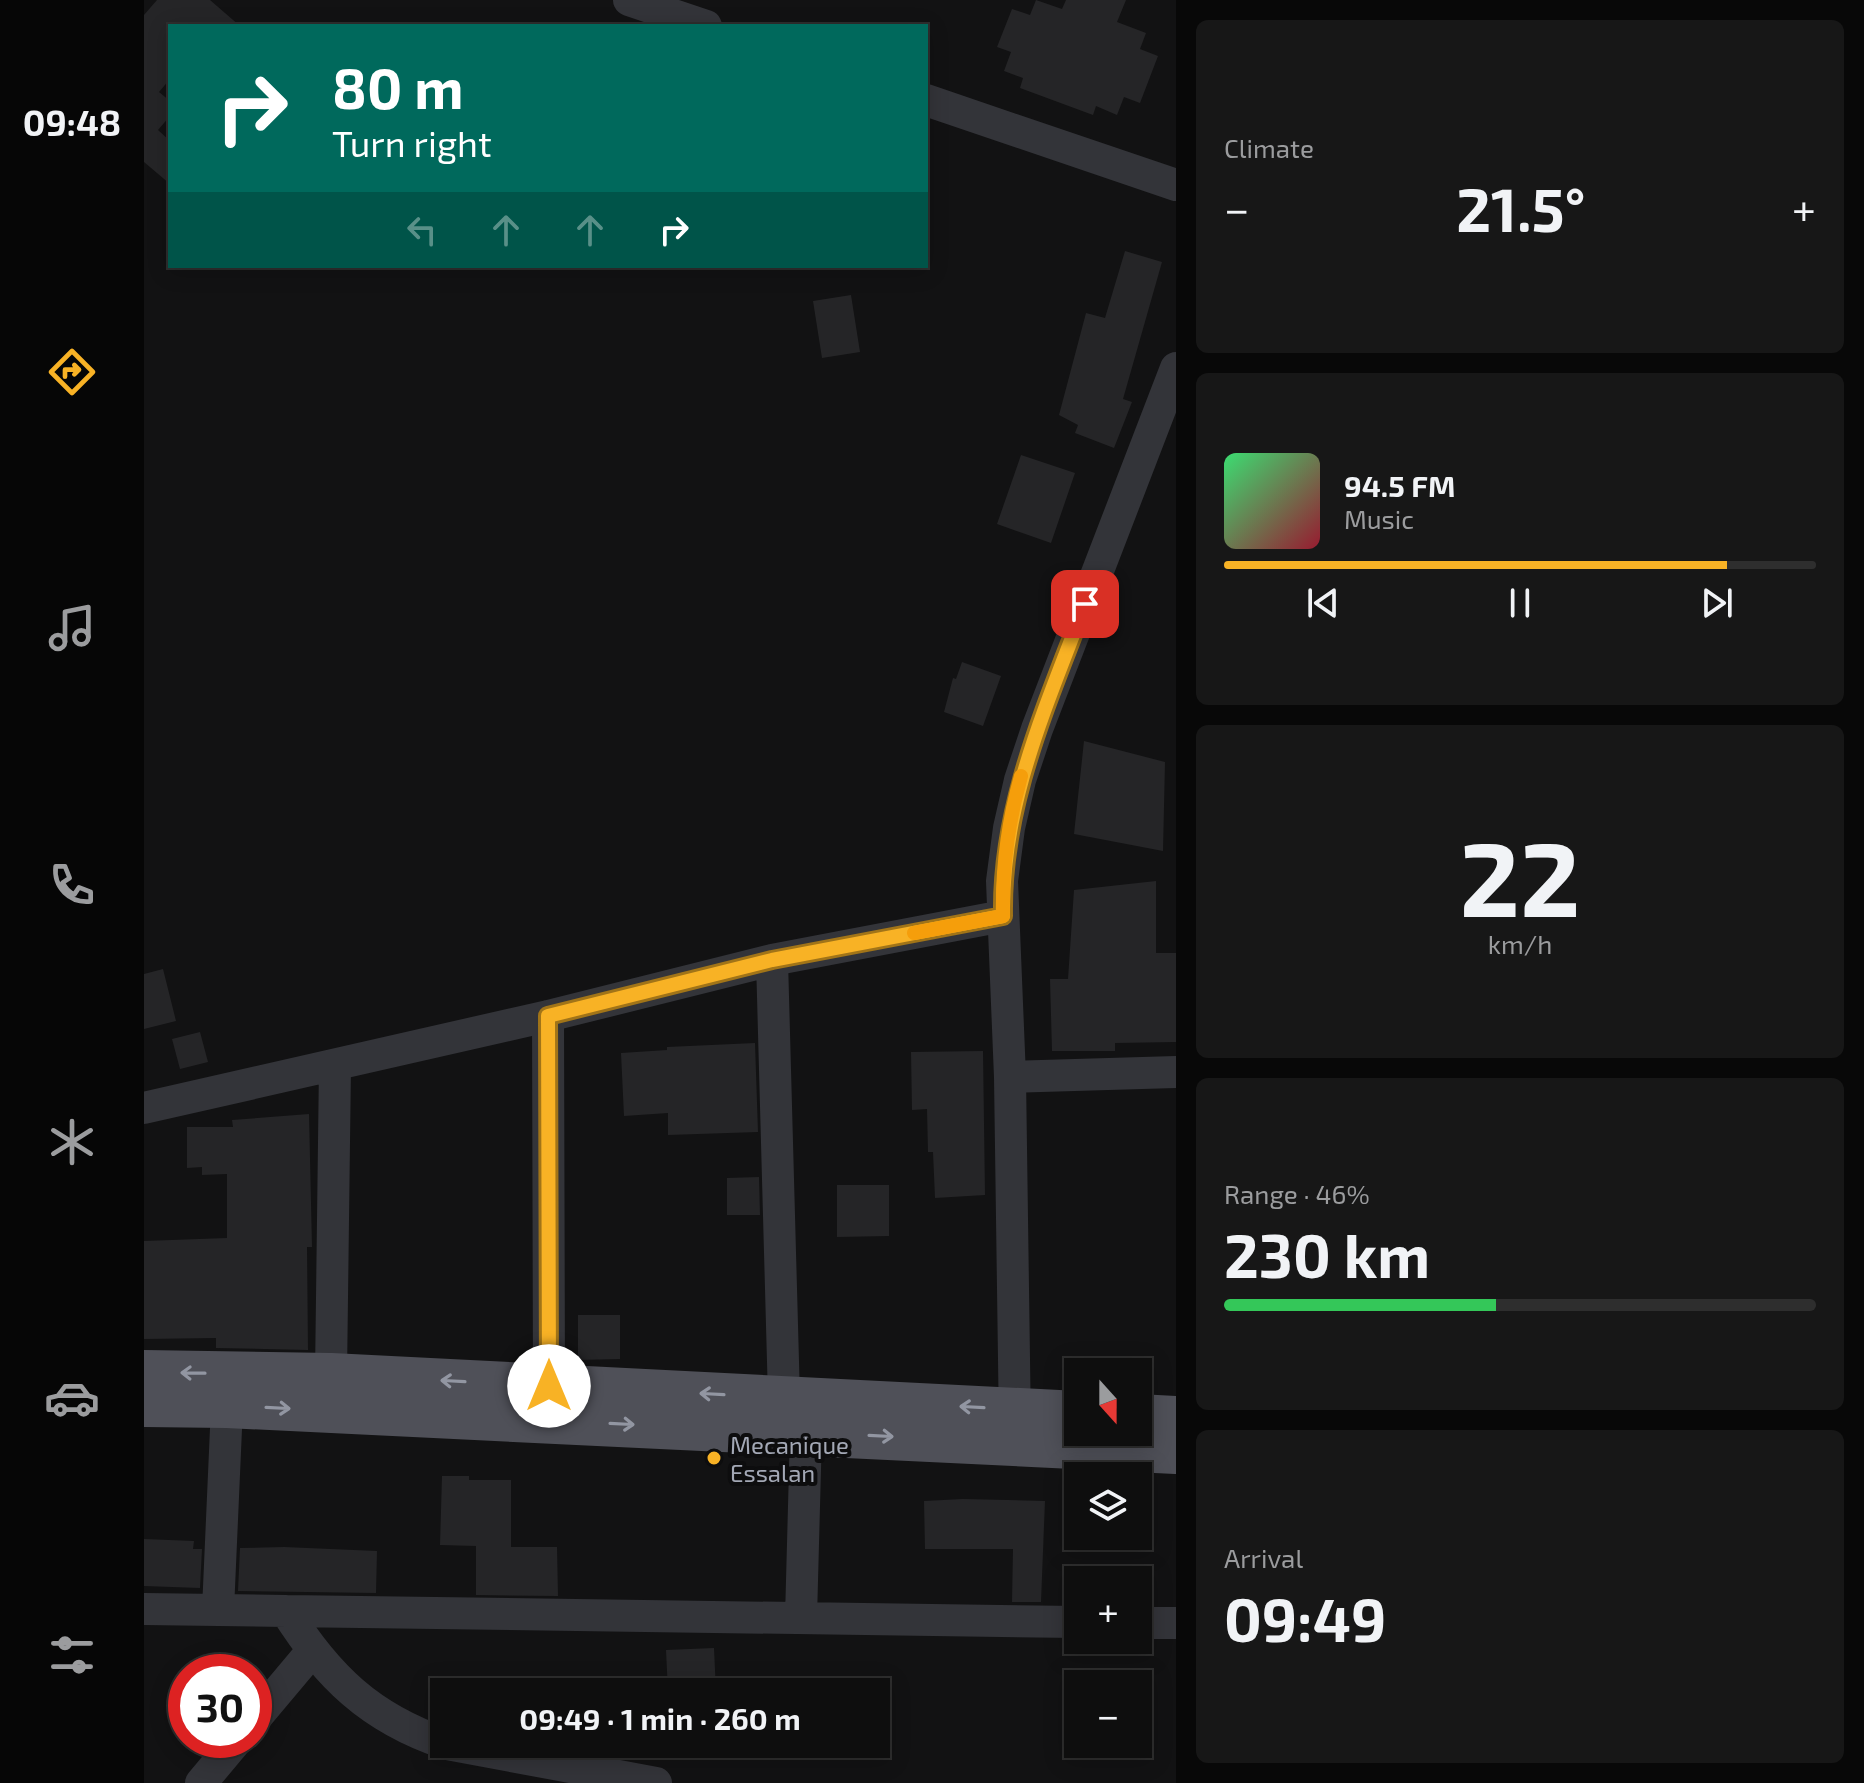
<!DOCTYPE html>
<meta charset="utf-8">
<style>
body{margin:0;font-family:"Exo 2",sans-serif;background:#171717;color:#f1f3f6;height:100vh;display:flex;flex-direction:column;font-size:30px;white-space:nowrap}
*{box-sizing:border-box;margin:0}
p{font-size:26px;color:#9b9c9e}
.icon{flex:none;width:44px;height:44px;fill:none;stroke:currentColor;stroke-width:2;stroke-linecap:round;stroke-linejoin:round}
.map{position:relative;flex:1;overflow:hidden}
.drawer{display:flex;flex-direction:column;gap:20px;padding:20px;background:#080808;width:688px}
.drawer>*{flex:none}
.banner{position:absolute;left:24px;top:24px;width:760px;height:244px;border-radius:0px;box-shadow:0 4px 20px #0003,0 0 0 2px #2e2e2e;background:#00695c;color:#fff;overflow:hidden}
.needle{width:52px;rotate:159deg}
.fabs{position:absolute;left:920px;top:1358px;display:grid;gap:16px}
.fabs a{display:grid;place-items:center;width:88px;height:88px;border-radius:0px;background:#0e0e0e;box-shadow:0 4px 20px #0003,0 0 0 2px #2e2e2e;font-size:40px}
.speed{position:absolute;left:24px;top:1654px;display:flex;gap:16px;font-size:40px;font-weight:700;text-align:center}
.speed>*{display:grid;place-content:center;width:104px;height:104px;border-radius:50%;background:#0e0e0e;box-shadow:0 4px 20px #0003,0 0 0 2px #2e2e2e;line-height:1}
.speed .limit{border:12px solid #d22;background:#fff;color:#111}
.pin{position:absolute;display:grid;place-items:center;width:68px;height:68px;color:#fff;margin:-34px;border-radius:16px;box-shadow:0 4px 12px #0006}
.me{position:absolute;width:88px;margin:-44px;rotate:0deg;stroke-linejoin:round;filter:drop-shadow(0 0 6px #0008)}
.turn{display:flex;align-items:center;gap:28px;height:168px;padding:0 32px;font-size:36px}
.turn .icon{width:104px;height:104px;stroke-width:2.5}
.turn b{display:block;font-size:56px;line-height:68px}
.lanes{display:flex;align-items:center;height:76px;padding:0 32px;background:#0003;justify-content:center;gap:40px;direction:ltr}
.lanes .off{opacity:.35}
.big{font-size:60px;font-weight:700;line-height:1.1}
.drawer .card{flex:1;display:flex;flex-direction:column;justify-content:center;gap:12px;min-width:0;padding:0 28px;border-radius:12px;background:#171717}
.drawer .dial{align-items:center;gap:0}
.dial b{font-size:104px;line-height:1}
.song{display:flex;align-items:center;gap:24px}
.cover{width:96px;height:96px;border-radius:12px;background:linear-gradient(135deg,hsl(140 70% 55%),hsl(350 70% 35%))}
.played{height:8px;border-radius:4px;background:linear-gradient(90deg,#f8b225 85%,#2e2e2e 85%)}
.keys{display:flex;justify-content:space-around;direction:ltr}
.heat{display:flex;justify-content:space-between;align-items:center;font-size:44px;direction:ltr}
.charge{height:12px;border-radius:6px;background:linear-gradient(90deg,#34c759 46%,#2e2e2e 0)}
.trip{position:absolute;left:286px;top:1678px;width:460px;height:80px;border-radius:0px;background:#0e0e0e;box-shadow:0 4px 20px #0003,0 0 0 2px #2e2e2e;font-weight:700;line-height:80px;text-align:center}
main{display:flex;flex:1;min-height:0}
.tab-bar{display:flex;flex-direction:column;width:144px;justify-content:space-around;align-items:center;background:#060606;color:#9b9c9e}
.tab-bar .icon{width:56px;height:56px}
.tab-bar .active{color:#f8b225}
.tab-bar b{font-size:36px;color:#f1f3f6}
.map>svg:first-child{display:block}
.building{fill:#252527}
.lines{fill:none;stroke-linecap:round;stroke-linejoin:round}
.street{stroke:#333439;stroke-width:32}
.primary{stroke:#4f5058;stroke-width:44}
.oneway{stroke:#9296a2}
.route-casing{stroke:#a17418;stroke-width:20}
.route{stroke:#f8b225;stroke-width:14}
.slow{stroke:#f59e0b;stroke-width:14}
.poi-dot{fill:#f8b225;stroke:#0d0d0e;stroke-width:3}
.labels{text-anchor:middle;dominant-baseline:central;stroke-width:8;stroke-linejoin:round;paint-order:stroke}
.poi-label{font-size:24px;fill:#a3a8b5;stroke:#0d0d0e;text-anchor:start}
</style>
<main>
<nav class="tab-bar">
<b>09:48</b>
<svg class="icon active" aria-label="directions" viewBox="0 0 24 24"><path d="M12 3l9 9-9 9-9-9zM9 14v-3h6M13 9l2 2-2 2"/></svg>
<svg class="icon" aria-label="music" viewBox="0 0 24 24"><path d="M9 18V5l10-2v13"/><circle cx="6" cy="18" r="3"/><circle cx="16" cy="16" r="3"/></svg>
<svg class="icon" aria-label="phone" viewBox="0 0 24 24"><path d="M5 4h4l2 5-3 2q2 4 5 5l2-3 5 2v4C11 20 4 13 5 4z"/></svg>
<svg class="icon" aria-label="climate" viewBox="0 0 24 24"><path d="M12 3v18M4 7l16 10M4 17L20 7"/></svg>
<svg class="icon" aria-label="car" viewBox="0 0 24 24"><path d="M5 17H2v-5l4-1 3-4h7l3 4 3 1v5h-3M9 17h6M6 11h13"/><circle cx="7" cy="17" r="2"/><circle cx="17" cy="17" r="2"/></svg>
<svg class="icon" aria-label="filters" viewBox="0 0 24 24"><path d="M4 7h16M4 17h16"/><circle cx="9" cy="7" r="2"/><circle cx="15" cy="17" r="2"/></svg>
</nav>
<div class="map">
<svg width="1032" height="1783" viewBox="0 0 1032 1783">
<rect width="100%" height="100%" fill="#121213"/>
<!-- building -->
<path class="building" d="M13,0h53l30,26h-70v53l-11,13 11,9v15l-12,14 12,11v43l-26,-22v-147z
M892,0l26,9 4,-9h60l-9,22 29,11 -6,16 18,7 -18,47 -16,-6 -7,18 -21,-9 -3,9 -73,-27 3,-10 -19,-7 7,-19 -14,-5 15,-38 18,6z
M981,251l37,11 -39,137 9,3 -18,46 -39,-15 3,-8 -19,-10 27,-102 19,5z
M707,295l9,57 -38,6 -9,-57z
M877,455l54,18 -24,70 -54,-19z
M818,662l39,14 -18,50 -39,-14 9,-34 3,1z
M940,741l81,21 -2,89 -89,-17z
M1012,881v72h20v89l-61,1v8h-63l-2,-72h18l6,-89z
M19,969l13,52 -32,8v-55z
M56,1032l8,30 -28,7 -8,-30z
M611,1043l3,89 -90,3v-22l-44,3 -3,-63 46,-3v-3z
M839,1051l2,144 -50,3 -2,-46h-5l-1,-43 -15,1 -1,-58z
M165,1114l3,133h-5l1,103 -92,-2v-10l-72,1v-98l83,-3v-64l-25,1v-8l-15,1v-41h46l-1,-7z
M615,1177l1,38h-33v-37z
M693,1185h52v51l-52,1z
M434,1315h42v44l-42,1z
M298,1476h27v4h42v67h46l1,49 -82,-1v-49l-36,-1z
M819,1499l82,2 -4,101h-29l1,-53h-88l-1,-48z
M0,1539l50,2 -1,8h9l-2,39 -56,-2z
M140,1547l93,4 -1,42 -138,-2 2,-43z
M570,1648l2,44h-48l-2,-42z"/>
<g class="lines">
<!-- street -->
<path class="street" d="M485,0l77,26
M782,100l250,85
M628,960l12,438
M404,1016l1,370
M866,1077l166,-5
M0,1108l404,-92 224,-56 231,-44
M187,1375l4,-310
M871,1429l-5,-352 -8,-196 7,-53 11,-48 17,-51 139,-361
M0,1609l142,2c41,65 84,107 158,132
M74,1610l9,-204
M142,1611l792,11
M657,1618l5,-186
M994,1623h38
M110,1720l58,-69
M303,1744l209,39
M57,1783l36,-43"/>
<!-- primary -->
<path class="primary" d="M0,1372l187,3 747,38
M0,1405l83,1 949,46
M994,1416l38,2"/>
</g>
<!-- one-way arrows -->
<defs><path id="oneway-shaft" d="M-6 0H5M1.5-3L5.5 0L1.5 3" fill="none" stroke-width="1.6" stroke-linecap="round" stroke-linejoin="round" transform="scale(2)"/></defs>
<g class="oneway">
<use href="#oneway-shaft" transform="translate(49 1373) rotate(-179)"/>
<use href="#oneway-shaft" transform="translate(309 1381) rotate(-177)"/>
<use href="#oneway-shaft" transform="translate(568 1394) rotate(-177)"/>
<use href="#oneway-shaft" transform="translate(828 1407) rotate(-177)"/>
<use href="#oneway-shaft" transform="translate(134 1408) rotate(3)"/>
<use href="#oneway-shaft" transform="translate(478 1424) rotate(3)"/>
<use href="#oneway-shaft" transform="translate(737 1436) rotate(3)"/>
</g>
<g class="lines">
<defs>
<path id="route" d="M405,1386l-1,-370 224,-56 231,-44c-2,-111 43,-209 82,-312"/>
</defs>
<!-- route casing -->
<use href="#route" class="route-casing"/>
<!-- route -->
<use href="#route" class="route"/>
<!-- slow -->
<path class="slow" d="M770,933l89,-17c-1,-47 5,-94 18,-140"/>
</g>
<!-- markers -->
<circle class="poi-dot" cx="570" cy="1458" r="8"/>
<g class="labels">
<!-- poi labels -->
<g class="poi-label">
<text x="586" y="1444">Mecanique<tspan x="586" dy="28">Essalan</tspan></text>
</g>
</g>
</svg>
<div class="fabs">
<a><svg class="needle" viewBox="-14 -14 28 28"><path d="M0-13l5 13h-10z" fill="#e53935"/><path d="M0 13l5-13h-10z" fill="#9b9c9e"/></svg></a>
<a><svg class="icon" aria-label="layers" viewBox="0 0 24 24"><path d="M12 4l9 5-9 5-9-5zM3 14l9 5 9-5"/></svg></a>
<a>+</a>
<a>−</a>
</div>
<div class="speed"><div class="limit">30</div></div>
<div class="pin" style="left:941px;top:604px;background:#d93025"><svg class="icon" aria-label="arrive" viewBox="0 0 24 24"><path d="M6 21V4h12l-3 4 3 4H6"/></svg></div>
<svg class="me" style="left:405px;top:1386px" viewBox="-20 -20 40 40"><circle r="19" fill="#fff"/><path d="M0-13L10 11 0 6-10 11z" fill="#f8b225"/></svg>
<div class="trip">09:49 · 1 min · 260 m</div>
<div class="banner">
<div class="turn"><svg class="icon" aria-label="right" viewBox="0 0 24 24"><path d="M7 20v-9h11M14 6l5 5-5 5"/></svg><div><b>80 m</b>Turn right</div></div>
<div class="lanes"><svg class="icon off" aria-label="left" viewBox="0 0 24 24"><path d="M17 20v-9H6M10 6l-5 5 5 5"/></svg><svg class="icon off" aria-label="ahead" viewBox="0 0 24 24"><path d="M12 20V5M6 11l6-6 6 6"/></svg><svg class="icon off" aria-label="ahead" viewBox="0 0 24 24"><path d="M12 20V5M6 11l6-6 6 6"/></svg><svg class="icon" aria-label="right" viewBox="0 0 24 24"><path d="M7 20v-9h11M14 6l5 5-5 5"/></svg></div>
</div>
</div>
<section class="drawer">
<div class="card"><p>Climate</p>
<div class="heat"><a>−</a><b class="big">21.5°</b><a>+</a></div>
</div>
<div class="card">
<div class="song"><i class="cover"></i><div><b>94.5 FM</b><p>Music</p></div></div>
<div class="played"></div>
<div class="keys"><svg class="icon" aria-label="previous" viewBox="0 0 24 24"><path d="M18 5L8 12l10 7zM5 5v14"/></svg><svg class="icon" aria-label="pause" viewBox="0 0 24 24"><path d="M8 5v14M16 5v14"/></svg><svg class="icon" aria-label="next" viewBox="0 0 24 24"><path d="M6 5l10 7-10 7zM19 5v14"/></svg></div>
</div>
<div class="card dial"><b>22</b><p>km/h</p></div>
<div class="card"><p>Range · 46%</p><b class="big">230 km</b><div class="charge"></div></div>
<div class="card"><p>Arrival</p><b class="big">09:49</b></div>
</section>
</main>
